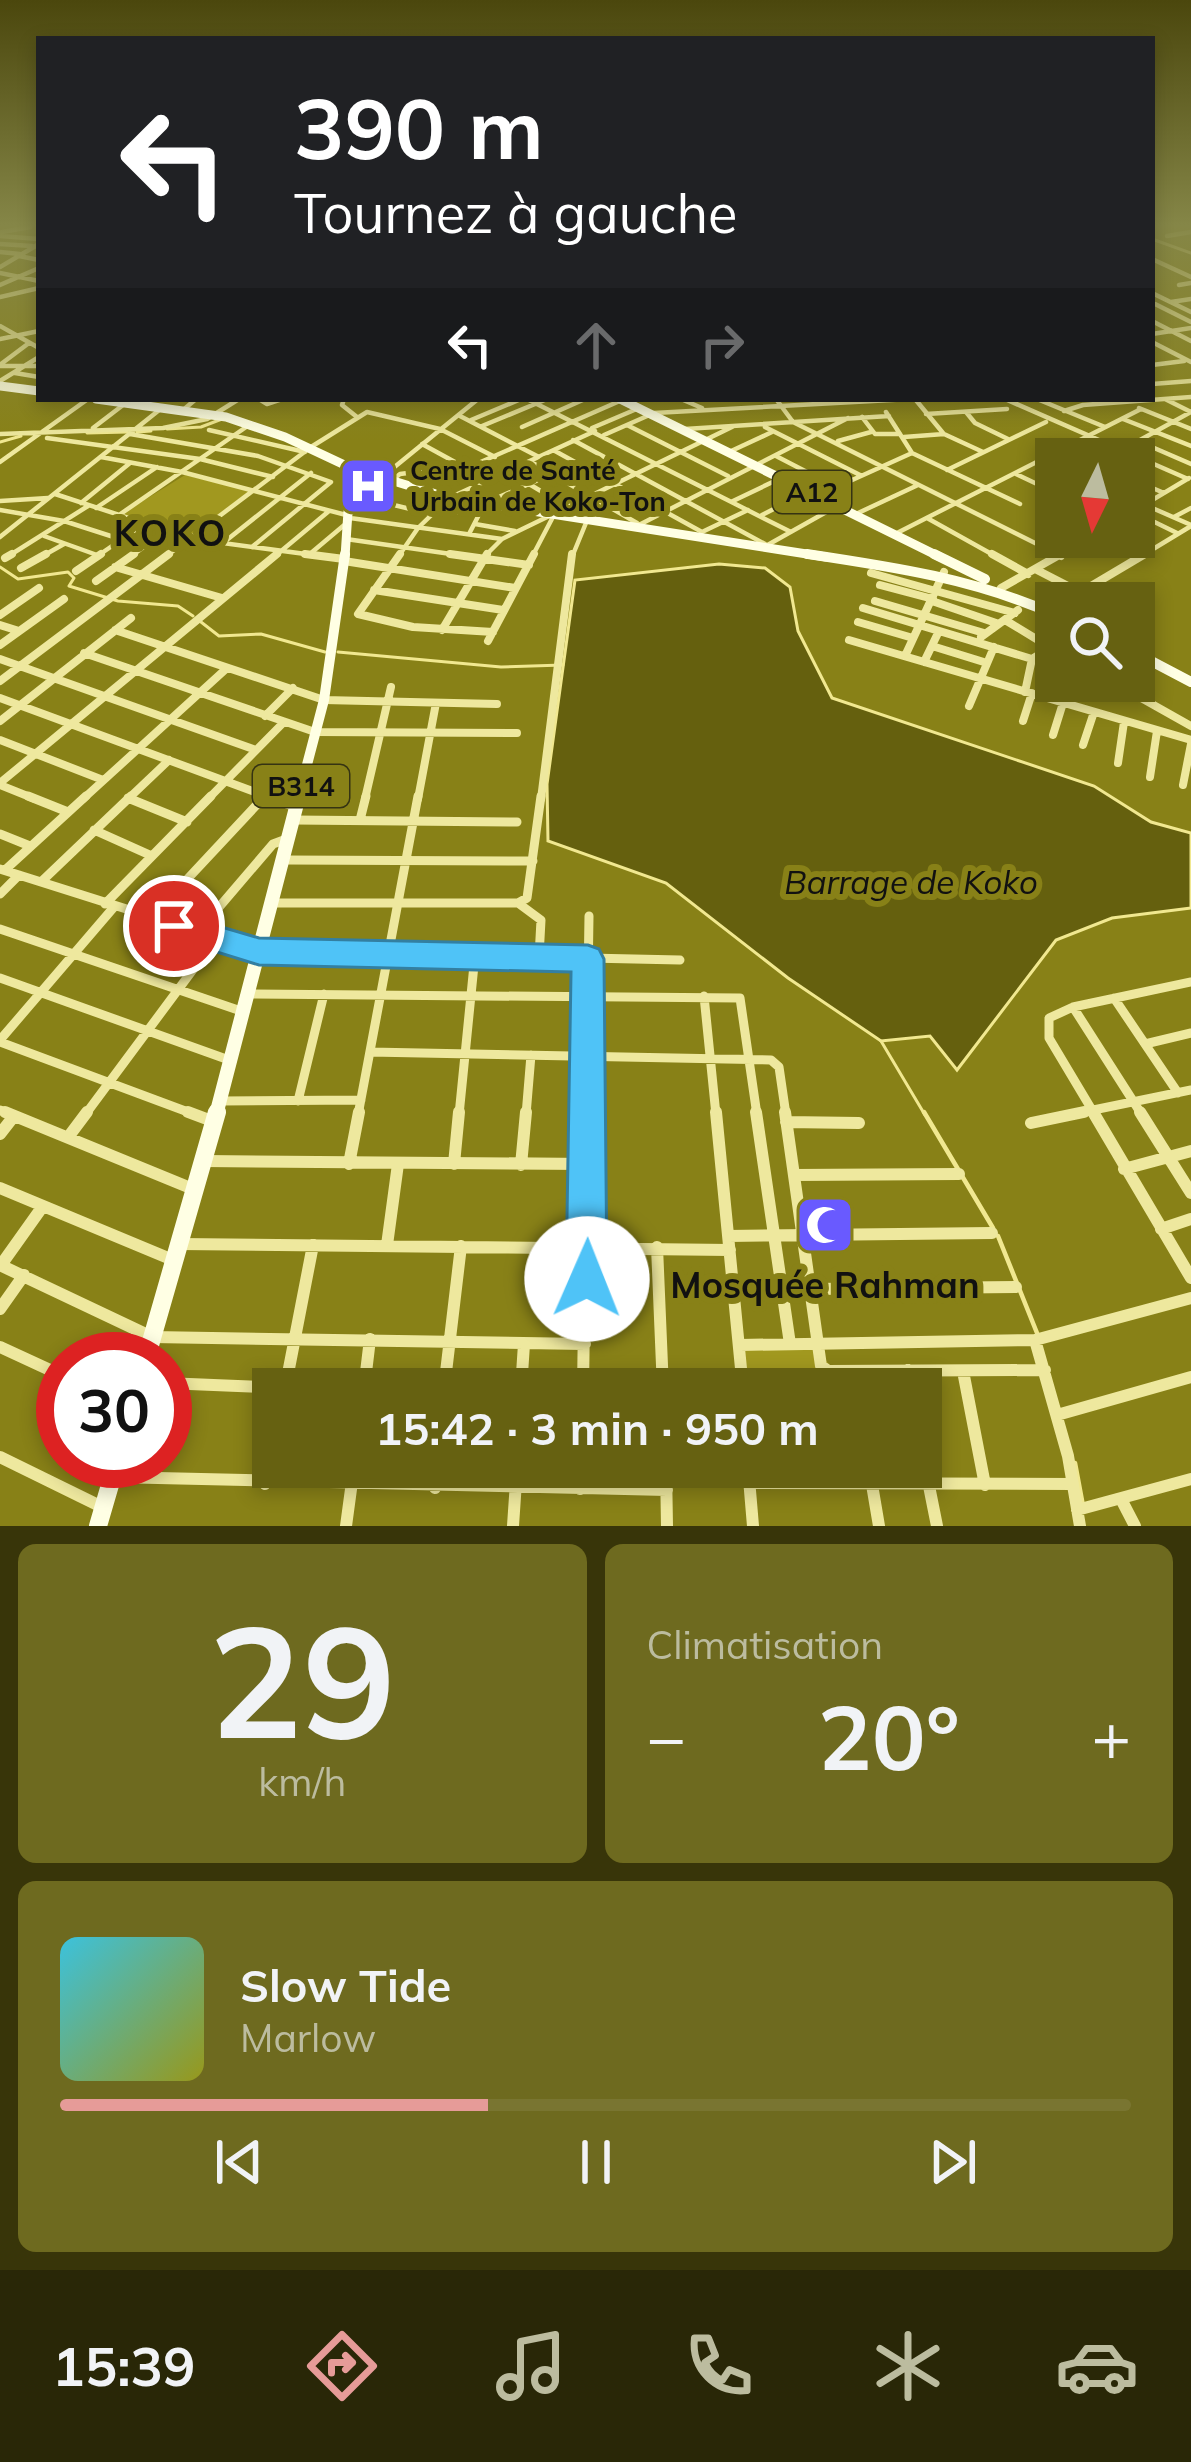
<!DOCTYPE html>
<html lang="fr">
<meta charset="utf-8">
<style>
body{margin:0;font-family:Mulish,sans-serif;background:#6e6a1f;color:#f1f3f6;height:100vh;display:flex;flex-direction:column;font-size:45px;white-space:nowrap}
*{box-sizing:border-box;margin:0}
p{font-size:39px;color:#bcbc9f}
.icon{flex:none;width:66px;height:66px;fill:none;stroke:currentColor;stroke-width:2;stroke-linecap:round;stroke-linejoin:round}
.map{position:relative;height:1526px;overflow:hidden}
.side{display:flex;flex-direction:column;gap:18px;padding:18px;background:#383509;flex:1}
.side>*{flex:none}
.top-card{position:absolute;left:36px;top:36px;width:1119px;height:366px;border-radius:0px;box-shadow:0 6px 18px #0003;background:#202124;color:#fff;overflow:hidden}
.needle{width:78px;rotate:185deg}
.buttons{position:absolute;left:1035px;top:438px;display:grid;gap:24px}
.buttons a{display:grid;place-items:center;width:120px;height:120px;border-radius:0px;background:#666111;box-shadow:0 6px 18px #0003;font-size:60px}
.speed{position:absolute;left:36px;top:1332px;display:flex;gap:24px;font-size:60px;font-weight:700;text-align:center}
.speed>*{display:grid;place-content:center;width:156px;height:156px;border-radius:50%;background:#666111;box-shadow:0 6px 18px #0003;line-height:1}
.speed .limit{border:18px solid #d22;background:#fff;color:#111}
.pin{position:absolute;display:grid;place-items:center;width:102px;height:102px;color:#fff;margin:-51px;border:6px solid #fff;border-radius:50%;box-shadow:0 3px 12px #0007}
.me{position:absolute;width:132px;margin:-66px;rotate:1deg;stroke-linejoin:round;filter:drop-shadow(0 0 9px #0008)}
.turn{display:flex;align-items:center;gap:42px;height:252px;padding:0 60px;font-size:54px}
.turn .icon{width:156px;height:156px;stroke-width:2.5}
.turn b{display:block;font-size:84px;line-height:102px}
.lanes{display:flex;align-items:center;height:114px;padding:0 60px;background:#0003;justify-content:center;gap:60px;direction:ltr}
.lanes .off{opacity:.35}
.big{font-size:90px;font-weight:700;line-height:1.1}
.side .card{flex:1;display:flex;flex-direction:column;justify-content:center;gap:18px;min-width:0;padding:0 42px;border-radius:18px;background:#6e6a1f}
.side .dial{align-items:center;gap:0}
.dial b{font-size:156px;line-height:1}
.song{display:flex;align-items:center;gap:36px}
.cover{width:144px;height:144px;border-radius:18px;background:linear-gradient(135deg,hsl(190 70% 55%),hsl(60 70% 35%))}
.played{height:12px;border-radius:6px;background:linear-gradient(90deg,#e69b98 40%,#797531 40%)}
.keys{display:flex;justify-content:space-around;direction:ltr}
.heat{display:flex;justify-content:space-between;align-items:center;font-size:66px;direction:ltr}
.side .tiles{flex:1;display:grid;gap:18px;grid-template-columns:1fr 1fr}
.card:last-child{grid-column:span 2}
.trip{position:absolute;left:252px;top:1368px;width:690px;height:120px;border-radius:0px;background:#666111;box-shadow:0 6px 18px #0003;font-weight:700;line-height:120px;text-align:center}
.tabs{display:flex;height:192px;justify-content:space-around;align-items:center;background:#292707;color:#bcbc9f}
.tabs .icon{width:84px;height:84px}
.tabs .active{color:#e69b98}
.tabs b{font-size:54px;color:#f1f3f6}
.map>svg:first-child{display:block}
.green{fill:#a1981f}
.water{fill:#65600e;stroke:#f1e890;stroke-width:3}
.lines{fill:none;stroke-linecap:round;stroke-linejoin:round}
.stream-far1{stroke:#f1e890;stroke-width:3}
.stream{stroke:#f1e890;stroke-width:4.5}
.minor-far3{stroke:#eee89e;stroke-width:4.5}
.minor-far2{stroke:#eee89e;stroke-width:8}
.minor-far1{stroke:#eee89e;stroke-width:9}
.minor{stroke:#eee89e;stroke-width:12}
.major-far3{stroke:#ffffe4;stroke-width:9}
.major-far2{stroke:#ffffe4;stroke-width:10}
.major-far1{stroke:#ffffe4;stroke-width:14}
.major{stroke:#ffffe4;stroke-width:18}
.route{fill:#4fc3f7;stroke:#337fa1;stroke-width:3}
.labels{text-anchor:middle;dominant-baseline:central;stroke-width:12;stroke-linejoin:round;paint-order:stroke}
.far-poi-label{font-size:27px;font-weight:bold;fill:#111;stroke:#888117;text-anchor:start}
.shield{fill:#888117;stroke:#353313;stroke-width:3}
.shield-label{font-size:27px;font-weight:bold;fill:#111}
.water-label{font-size:33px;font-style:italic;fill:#111;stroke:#888117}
.far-district-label{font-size:36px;font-weight:bold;letter-spacing:3px;fill:#111;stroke:#888117}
.near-poi-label{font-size:36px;font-weight:bold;fill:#111;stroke:#888117}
</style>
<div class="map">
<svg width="1191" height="1526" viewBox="0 0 1191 1526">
<rect width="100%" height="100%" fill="#888117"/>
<!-- green -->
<path class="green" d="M185,475l64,16 -56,43 -71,-20z
M813,1345l37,44h-104l-1,-42z"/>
<!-- water -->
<path class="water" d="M719,564l46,4 25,19 8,44 34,67 262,88 57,36 40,11v75l-79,10 -56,22 -99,130 -27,-34 -49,5 -93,-63 -122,-95 -118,-42 -1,-57 28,-204z"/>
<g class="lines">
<!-- stream-far1 -->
<path class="stream-far1" d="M1152,239l39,14
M167,429l34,-2 21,-8
M137,432l14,-1
M87,433l40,-1
M0,442l21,-6
M0,567l18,12 50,-7 6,6 -5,8 49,15 60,5 15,10
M201,622l18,14 42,-2 64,18
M338,652l163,15 62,-2
M881,1041l44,74"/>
<!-- stream -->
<path class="stream" d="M924,1112l69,116
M998,1236l39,97
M1075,1463l8,43"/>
<!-- minor-far3 -->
<path class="minor-far3" d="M2,232l28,-5
M0,236l39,3
M1167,236l24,-4
M0,244l32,2
M0,252l20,2
M19,256l20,4
M1152,259l39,18
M0,267l39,-23
M0,273l39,8
M0,285l39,-17
M1179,285l12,-2
M1152,293l39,19
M0,297l39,-9
M1171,302l20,-3
M1155,304l36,18
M1152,321l39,20
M0,326l39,22
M1152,334l39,-6
M0,339l39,-8
M1152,342l39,20
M1,364l28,-21
M1152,365l32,-4
M0,366h39
M15,373l24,4
M0,381l39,-24
M1152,384l39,-3
M259,399l8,5 15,-5
M344,399l-2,6 15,12
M527,399l262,132
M681,399l21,9
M776,399l17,23 268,134
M915,399l28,34
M1005,399l183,80
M1037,399l68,28
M1165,399l26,13
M1139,408l52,21
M182,411l14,-12
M1064,411l19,-6 108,-8
M886,412l26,41 108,51
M966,412l9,11 33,16
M926,414l81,-5
M460,416l77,40
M862,417l13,17h25
M1123,419l68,27
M471,420l50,-21
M482,426l65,-27
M629,426l99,50
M522,427l63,-28
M765,427l95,48
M93,428l34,-26
M592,428l47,-20
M685,429l204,-13
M209,430l96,22
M0,434l163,-6 44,-9 32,-20
M130,434l128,22 73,26 -79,65
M604,435l50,-22 256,-14
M904,437l40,-3 39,18
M47,438l153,21 73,18
M573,440l192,104
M838,441l33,-9
M1138,441l53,23
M422,444l64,35
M1065,450l20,9
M555,451l147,81
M1120,451l71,-39
M729,452l43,-20
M776,456l58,30
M101,457l81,15 168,44
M0,462l88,-63
M531,462l106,61
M467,468l155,-68
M947,470l99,-48
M1016,474l40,19
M381,478l97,-79
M1134,480l30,13
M529,484l37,22
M55,494l138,45 135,18
M819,495l93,-42
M369,499l62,15
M1134,500l57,25
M0,501l48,-3
M733,501l48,-23
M81,503l49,-40
M96,508l61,-41
M0,510l64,11 56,18
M436,510l26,3
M1134,511l55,-33
M1134,512l43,21
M351,513l49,-39 62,-8
M856,514l62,-29
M119,515l130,-90
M762,515l45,-23
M1174,517l17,-9
M350,518l152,21
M927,518l70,39
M475,524l40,7
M633,528l215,-110
M702,532l46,-22
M469,534l16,-31 65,-28
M895,534l246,-125
M44,536l53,19
M0,537l163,-130
M346,539l126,18
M223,543l88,-70
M764,547l73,-41
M311,553l38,-32
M7,557l81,-51
M41,557l23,-13
M96,557l48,-33
M130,557l36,-26
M165,557l146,-110 56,-35 73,17 55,28
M274,557l55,-46
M398,557l20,-29 31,-30 146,-67
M484,557l18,-18 232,-113
M532,557l23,-44
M572,557l16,-39
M1055,557l35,-20
M1140,557l51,-31"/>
<!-- minor-far2 -->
<path class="minor-far2" d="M305,554l39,5
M400,554l-42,60 55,13 80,5
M450,554l79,11
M992,554l36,20
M1057,554l4,2
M5,558l7,-4
M344,561l171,27
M115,567l107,31
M21,568l25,-14
M1037,570l64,33
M76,571l25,-17
M871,573l144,40
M96,581l38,-27
M880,585l53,14
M1001,588l60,-34
M374,590l129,20
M1081,592l64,-38
M875,601l109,32
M932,601l67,23
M863,608l169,51
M0,615l39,-27
M1005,620l51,31
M858,622l55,16
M0,625l19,6
M115,630l209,70 173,4
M442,630l45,-76
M981,637l37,-27
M849,640l342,100
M488,641l46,-87
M0,645l64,-46
M932,646l55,17
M84,653l231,79 202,1
M905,656l39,-84
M0,659l256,91
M924,662l15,-31
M0,681l169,-127
M1111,681l80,45
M1025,692l7,-33 18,-11
M0,698l274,101
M969,706l25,-59
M265,716l28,-28
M0,721l131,-103
M1023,721l9,-28
M1053,735l10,-32 31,-22
M0,740l103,40
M1083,745l11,-33
M1118,763l6,-41
M1150,777l7,-46
M0,783l277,-229
M0,785l35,14
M1183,785l8,-41
M83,799l144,-131
M128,799l41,-39
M208,799l76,-77
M365,799l26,-112
M418,799l18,-96
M541,799l31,-245"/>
<!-- minor-far1 -->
<path class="minor-far1" d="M28,796l40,16
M265,796l30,11
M128,798l59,24
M294,820l223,2
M360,820l6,-24
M94,830l58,26
M0,834l30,12
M285,860l248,1
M0,869l259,82 421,9
M5,870l81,-74
M42,881l89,-85
M0,894l19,-19
M273,903h245l23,17 -2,37
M518,903l9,-5 14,-102
M105,904l106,-108
M151,918l113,-121
M0,929l241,82
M197,933l76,-89 16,-6
M0,978l229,82
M249,994l491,4 17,117
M704,996l12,119
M1114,998l64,95
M1073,1007l-24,11v20l46,77
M0,1040l114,-133
M0,1042l196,73
M1145,1044l46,-11
M370,1052l401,8 8,7 7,48
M220,1101l141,-1
M298,1101l26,-107
M0,1110l13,5
M85,1115l130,-175
M358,1115l60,-319
M459,1115l16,-160
M526,1115l5,-60
M586,1115l3,-199
M1069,1115l122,-25
M1142,1115l-69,-108 118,-25"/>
<!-- minor -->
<path class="minor" d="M5,1112l188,77
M188,1112l24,9
M716,1112l27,277
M756,1112l34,232
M785,1112l36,254 7,5 217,-1
M1093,1112l98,166
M1140,1112l51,81
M786,1122l73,1
M1031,1123l53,-11
M0,1134l14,-18
M69,1136l18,-24
M204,1161l384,3
M349,1164l10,-52
M454,1164l5,-52
M521,1165l5,-53
M1124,1169l67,-18
M794,1175l165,-1
M0,1188l173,72
M1161,1229l30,-10
M728,1236l264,-3
M179,1244l551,6
M387,1245l11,-81
M657,1247l6,142
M0,1265l152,72 433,7
M1,1265l42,-59
M811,1289l205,-2
M0,1309l24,-34
M1035,1340l33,116 12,70
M740,1345l295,-5 156,-42
M0,1347l63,29
M908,1370l3,19
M854,1371l3,18
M963,1371l22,114
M165,1383l120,5
M663,1387l56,2
M285,1389l28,-144
M364,1389l6,-50
M444,1389l17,-143
M521,1389l3,-45
M583,1389l4,-277
M1057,1415l134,-38
M921,1446l16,80
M0,1457l102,50
M666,1467l1,59
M748,1467l5,59
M869,1467l10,59
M114,1477l553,13
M749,1483l324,1
M265,1484l8,-39
M435,1488l2,-21
M580,1489l1,-22
M1121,1499l14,27
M1077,1510l114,-31
M346,1526l8,-59
M513,1526l4,-59"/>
<!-- major-far3 -->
<path class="major-far3" d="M0,386l39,5
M96,399l130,18 59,20 66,31 98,30 377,59
M620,399l320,158
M345,557l6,-91"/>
<!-- major-far2 -->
<path class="major-far2" d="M807,554c87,13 168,25 249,61
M934,554l51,25
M1134,652l57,30
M298,799l26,-99 21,-146"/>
<!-- major-far1 -->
<path class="major-far1" d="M216,1115l83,-319"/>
<!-- major -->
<path class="major" d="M146,1359l71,-247
M98,1526l19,-65"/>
</g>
<!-- sky -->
<linearGradient id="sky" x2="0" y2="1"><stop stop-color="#4b470d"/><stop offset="0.51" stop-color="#858647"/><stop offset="1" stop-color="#858647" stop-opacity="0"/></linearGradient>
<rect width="1191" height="441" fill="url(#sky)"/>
<!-- route -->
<path class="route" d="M174,913l85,25 329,7 11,4 5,10 3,320 -6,15 -14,6 -15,-6 -6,-15 5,-307 -312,-7 -97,-30 -4,-9 4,-9z"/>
<!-- icons -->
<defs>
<symbol id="hospital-square" viewBox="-11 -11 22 22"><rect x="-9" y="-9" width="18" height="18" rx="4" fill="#695aff" stroke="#888117"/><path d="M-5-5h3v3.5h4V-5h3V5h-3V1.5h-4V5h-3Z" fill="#fff"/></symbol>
<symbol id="mosque-square" viewBox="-11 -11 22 22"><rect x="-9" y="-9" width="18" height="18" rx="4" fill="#695aff" stroke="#888117"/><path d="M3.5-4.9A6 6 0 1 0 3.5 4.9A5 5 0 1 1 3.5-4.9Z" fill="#fff"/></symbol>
</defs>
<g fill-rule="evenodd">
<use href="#hospital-square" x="335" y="453" width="66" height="66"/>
<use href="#mosque-square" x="792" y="1192" width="66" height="66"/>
</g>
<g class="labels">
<!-- far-poi labels -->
<g class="far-poi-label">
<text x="410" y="470">Centre de Santé<tspan x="410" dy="31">Urbain de Koko-Ton</tspan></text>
</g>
<!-- shield labels -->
<g class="shield">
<rect x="773" y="471" width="78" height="42" rx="9"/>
<rect x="253" y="765" width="96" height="42" rx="9"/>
</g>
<g class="shield-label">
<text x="812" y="492">A12</text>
<text x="301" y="786">B314</text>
</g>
<!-- water labels -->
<g class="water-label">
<text x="911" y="881">Barrage de Koko</text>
</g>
<!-- far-district labels -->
<g class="far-district-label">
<text x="171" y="532">KOKO</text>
</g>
<!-- near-poi labels -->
<g class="near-poi-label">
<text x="825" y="1284">Mosquée Rahman</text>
</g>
</g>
</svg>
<div class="buttons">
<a><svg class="needle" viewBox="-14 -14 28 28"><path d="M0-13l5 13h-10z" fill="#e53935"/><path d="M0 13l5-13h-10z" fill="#bcbc9f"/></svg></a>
<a><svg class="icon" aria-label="search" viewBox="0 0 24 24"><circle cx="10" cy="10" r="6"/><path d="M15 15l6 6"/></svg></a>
</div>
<div class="speed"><div class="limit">30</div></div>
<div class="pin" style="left:174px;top:926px;background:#d93025"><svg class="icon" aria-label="arrive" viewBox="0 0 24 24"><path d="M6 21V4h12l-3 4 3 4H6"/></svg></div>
<svg class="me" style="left:587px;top:1279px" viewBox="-20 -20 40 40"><circle r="19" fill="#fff"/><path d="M0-13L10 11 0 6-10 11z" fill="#4fc3f7"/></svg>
<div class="trip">15:42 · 3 min · 950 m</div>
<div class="top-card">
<div class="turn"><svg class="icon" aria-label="left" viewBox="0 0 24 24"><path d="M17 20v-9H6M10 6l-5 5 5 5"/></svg><div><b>390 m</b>Tournez à gauche</div></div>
<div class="lanes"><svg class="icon" aria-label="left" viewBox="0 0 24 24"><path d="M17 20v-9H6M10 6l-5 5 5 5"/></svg><svg class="icon off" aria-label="ahead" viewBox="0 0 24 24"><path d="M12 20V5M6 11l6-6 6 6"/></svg><svg class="icon off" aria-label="right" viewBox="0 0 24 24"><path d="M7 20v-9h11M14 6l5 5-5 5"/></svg></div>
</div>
</div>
<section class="side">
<div class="tiles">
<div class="card dial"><b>29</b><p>km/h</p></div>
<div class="card"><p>Climatisation</p>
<div class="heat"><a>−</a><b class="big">20°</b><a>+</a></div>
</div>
<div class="card">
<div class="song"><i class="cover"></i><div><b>Slow Tide</b><p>Marlow</p></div></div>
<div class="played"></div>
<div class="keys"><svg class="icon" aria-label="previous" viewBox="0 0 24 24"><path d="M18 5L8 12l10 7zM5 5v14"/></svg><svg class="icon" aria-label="pause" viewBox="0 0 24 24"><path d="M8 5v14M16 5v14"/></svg><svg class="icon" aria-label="next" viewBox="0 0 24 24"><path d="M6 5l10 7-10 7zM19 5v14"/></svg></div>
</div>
</div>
</section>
<nav class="tabs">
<b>15:39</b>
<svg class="icon active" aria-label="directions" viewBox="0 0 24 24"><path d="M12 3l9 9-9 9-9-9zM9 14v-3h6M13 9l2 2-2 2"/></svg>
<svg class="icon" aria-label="music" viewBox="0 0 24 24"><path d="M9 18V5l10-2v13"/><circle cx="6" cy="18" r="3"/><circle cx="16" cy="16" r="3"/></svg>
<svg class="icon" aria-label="phone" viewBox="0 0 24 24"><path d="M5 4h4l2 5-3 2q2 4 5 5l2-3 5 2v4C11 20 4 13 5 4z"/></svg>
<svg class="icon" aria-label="climate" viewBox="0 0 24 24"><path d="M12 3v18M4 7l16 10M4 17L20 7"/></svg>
<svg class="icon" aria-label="car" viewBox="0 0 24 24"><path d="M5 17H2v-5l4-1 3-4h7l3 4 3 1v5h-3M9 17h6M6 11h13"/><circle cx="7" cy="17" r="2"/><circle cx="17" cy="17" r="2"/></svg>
</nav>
